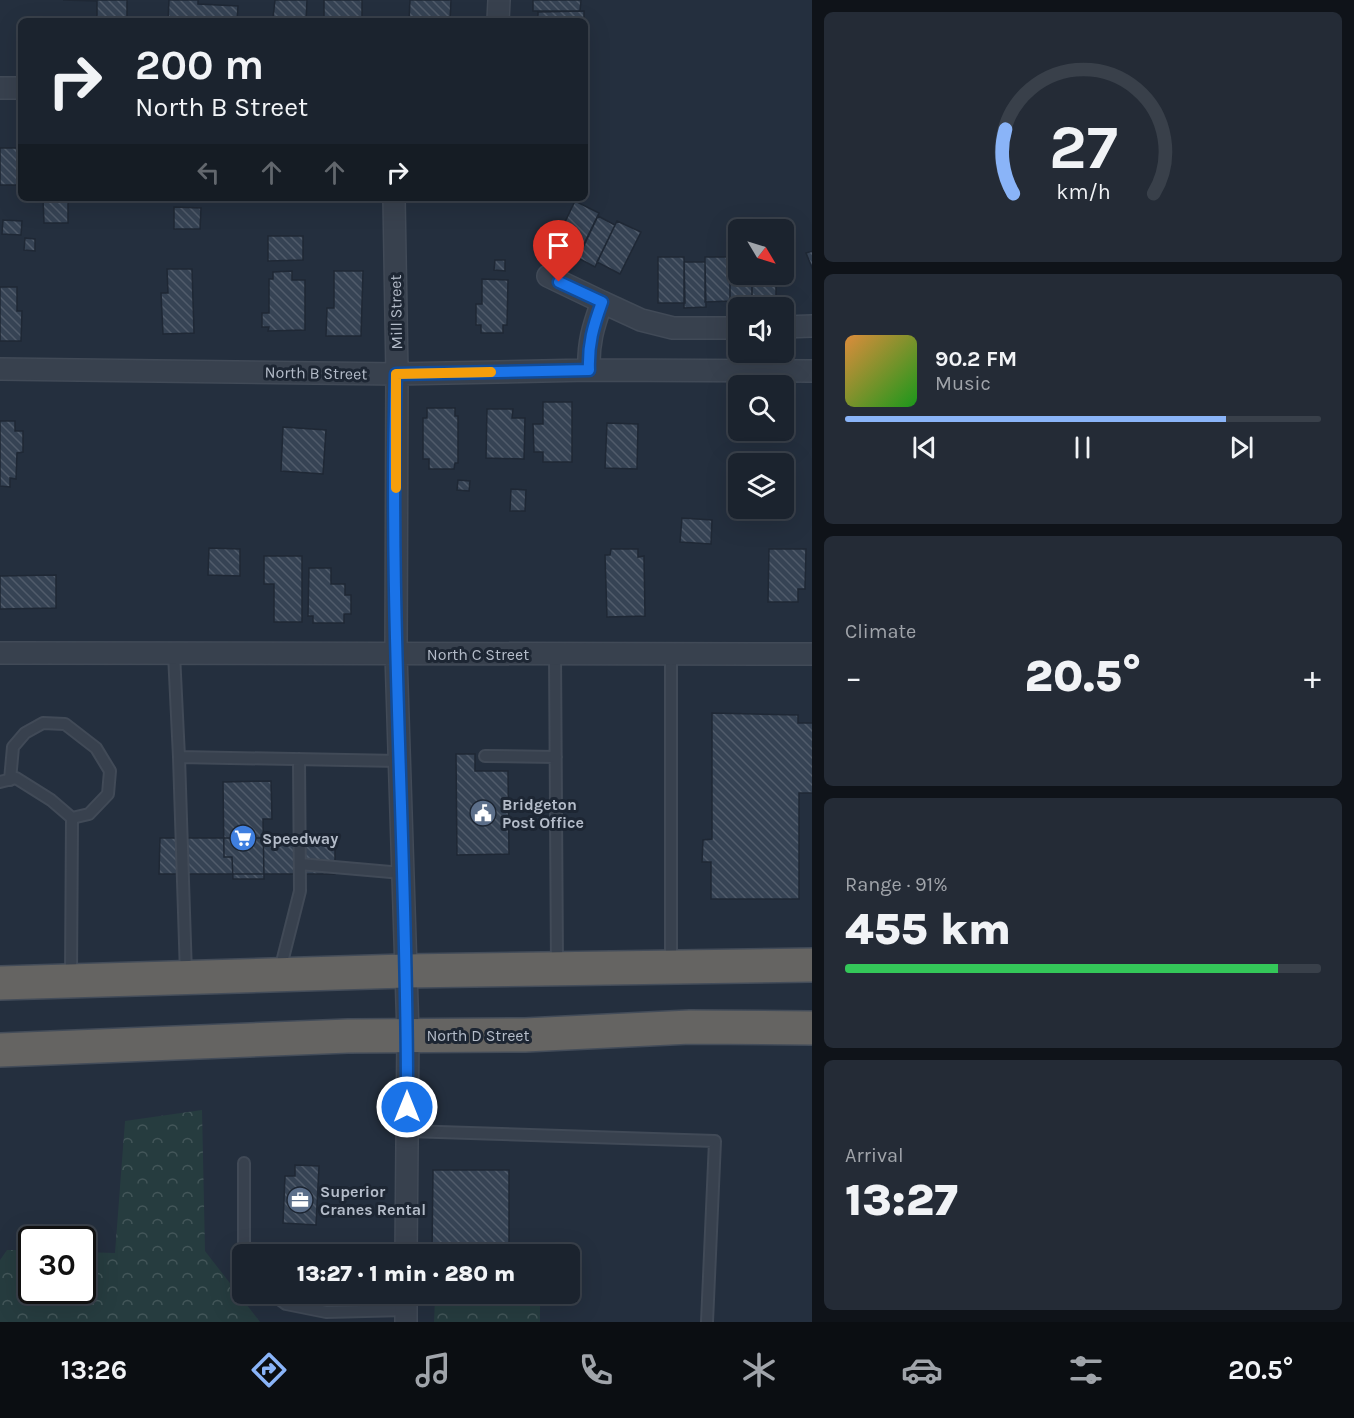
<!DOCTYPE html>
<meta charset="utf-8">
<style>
body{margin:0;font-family:Karla,sans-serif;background:#242b36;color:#f1f3f6;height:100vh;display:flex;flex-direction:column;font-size:22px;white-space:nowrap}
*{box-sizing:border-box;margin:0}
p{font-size:20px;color:#a0a4aa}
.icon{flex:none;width:33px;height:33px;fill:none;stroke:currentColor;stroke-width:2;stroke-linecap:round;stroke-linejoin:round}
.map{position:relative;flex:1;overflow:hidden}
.panel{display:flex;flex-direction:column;gap:12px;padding:12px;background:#0f1319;width:542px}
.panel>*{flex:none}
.hud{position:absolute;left:18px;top:18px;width:570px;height:183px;border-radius:9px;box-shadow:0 6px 24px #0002,0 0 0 2px #39404a;background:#1b232e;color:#f1f3f6;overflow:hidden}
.needle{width:39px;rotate:128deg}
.fabs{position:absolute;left:728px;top:219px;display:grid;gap:12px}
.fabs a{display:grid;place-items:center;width:66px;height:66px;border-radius:9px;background:#1b232e;box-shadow:0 6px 24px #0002,0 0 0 2px #39404a;font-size:30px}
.speed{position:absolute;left:18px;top:1226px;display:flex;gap:12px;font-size:30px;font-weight:700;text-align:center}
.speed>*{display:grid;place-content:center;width:78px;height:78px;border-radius:50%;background:#1b232e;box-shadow:0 6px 24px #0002,0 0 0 2px #39404a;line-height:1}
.speed .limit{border:3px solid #111;border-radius:9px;background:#fff;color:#111}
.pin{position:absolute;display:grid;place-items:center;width:51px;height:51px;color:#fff;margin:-62px -26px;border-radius:50% 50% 50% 0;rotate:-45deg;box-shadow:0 0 6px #0007}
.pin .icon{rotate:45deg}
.me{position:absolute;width:66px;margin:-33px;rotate:0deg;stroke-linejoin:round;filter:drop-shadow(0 0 4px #0008)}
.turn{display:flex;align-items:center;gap:21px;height:126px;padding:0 18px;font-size:27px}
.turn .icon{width:78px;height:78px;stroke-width:2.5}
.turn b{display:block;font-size:42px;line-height:51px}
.lanes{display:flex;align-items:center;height:57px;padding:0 18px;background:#0003;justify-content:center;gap:30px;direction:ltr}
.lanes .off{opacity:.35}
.big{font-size:45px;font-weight:800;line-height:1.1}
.panel .widget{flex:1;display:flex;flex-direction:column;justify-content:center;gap:9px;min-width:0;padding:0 21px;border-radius:9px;background:#242b36}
.panel .dial{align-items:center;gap:0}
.dial svg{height:156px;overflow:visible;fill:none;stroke:#39404a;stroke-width:7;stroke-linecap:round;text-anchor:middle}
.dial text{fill:#f1f3f6;stroke:none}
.song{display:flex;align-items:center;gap:18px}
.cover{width:72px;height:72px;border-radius:9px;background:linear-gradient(135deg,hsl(30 70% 55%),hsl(120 70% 35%))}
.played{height:6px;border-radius:3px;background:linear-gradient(90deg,#8ab4f8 80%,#39404a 80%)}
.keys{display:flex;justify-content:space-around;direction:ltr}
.heat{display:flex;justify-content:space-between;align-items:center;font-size:33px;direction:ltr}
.charge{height:9px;border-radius:4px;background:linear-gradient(90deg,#34c759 91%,#39404a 0)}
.trip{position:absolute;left:232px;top:1244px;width:348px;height:60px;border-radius:9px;background:#1b232e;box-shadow:0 6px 24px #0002,0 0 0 2px #39404a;font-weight:800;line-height:60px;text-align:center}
.dock{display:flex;height:96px;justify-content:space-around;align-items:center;background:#0b0e12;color:#a0a4aa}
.dock .icon{width:42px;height:42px}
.dock .current{color:#8ab4f8}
.dock b{font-size:27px;color:#f1f3f6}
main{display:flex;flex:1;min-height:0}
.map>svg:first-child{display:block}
.forest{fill:url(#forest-crowns)}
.building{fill:url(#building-back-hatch);stroke:#1f2835;stroke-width:1.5}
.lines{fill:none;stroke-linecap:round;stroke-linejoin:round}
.service-casing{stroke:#414a57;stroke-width:14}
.minor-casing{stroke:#414a57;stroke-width:24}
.trunk-casing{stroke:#434c59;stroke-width:36}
.service{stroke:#38414e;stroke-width:10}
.minor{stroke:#38414e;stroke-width:21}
.trunk{stroke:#656462;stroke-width:33}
.route-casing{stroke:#114b97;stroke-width:15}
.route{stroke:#1a73e8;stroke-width:10}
.slow{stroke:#f59e0b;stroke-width:10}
.labels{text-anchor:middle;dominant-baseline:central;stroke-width:6;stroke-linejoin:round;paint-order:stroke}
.street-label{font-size:16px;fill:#b4bcc9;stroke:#1d2633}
.poi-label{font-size:16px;font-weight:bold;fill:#b4bcc9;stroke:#1d2633;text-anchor:start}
</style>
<main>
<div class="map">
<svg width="813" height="1322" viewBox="0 0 813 1322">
<defs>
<pattern id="forest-crowns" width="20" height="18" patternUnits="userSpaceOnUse" patternTransform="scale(1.5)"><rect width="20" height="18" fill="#263c3f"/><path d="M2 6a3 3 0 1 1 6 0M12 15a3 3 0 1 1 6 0" fill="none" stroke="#435659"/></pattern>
<pattern id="building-back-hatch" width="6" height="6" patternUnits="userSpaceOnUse" patternTransform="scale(1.5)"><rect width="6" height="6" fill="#364354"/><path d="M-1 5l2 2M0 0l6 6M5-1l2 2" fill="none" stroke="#515c6b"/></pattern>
</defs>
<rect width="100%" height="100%" fill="#242f3e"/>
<!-- forest -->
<path class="forest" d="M202,1110l3,141 55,71h-260v-62l7,-10h24l1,40h50l1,-38 32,1 10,-132z
M435,1298l105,2v22h-106z"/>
<!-- building -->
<path class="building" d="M63,0h64v21h-30v-20z
M169,0h29v4l40,2 -1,15h-69z
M275,0h32l-1,21h-46v-3h13z
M324,0h38v21h-38z
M410,0h41l-1,21h-41z
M533,0h48l-1,11h-47z
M584,11v10h-46v-9z
M0,148h17v37h-17z
M43,198h25v25h-24z
M575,201l24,12 -20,41 -24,-11z
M174,207l27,1 -1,21h-26z
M598,216l17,9 -20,42 -17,-9z
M3,220l19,1 -1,14 -19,-1z
M617,221l24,11 -21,42 -23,-12z
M268,236h35v24l-35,1z
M25,238l10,1v12l-11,-1z
M813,251v19l-7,-17z
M658,257h26l1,46h-27z
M705,257h25v44l-25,1z
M495,260h10v11l-11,-1z
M684,262h21l1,45 -22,1z
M730,262h8v12h14v33h-22z
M167,269h25l2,64 -31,1 -2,-41h7z
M292,271v9h13v50l-37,1 1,-4h-7v-14h7v-34h4v-7z
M334,271h29l-2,65h-35l1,-28h7z
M752,274h24v28h-24z
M482,279l26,1 -1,45h-4v8h-22v-8h-5v-21h6z
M0,287h17v24h5l-1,30h-21z
M543,402h29v60h-29v-10h-9l-1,-28h10z
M427,408h28v8h3v47h-3l-1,6h-25v-10h-6v-41h4z
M487,409h26l-1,9h13l-1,41 -38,-1z
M0,421h15v10h8v21l-6,1 -1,26 -6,-1v9l-10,-1z
M607,423l31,1 -1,45 -32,-1z
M283,427l43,3 -3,44 -42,-3z
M458,480l12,1 -1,10 -12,-1z
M511,489l15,1 -1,21h-15z
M682,518l30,2 -1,24 -31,-2z
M209,548l31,1v27l-32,-1z
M611,549h27v8l6,-1 1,60 -38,1 -2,-62h5z
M769,549h37l-1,40h-7v13h-30z
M264,556h38v66h-28v-38h-10z
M309,568h22v16h14v11h6v19h-7v9h-31v-7h-5z
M56,575v33l-56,1v-33z
M712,713l86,2v8h15v70h-14v106h-88v-37h-9l1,-22 9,-1z
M456,754h19v17h33l1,83 -52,1z
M271,781l1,38h-9l1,60h-31l-1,-22h-8l-1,-75z
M160,838h175v36h-176z
M295,1165l24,1 -3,59 -33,-2 2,-47h10z
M433,1170h76v84h-77z"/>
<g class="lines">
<defs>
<path id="service" d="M174,654l5,103 7,217
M555,654l2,311
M485,756l71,1
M179,757l220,4
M10,780l3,-33 12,-14 18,-10 22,1 31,24 14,23 -2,23 -19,20 -17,4
M0,782l16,-4 35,22 21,18 -1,159
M300,864l102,9
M671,963v-309
M280,970l20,-79 -1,-132
M407,1131l308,10 -8,181
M244,1163v91
M271,1293l15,11 40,8 80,-2"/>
<path id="minor" d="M498,21l1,-21
M0,88h21
M394,198l3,176 -1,280 12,381 -2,219
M548,276l54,26c-9,25 -14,41 -13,68
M602,302l39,18 32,8h65
M783,327l30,-1
M0,369l397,5 192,-4 224,1
M0,653l813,1
M406,1322v-29"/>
<path id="trunk" d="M0,983l405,-12 408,-6
M0,1050l348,-14 177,-1 165,-8 123,1"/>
</defs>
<!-- service casing -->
<use href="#service" class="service-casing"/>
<!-- minor casing -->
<use href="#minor" class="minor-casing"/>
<!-- trunk casing -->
<use href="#trunk" class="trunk-casing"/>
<!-- service -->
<use href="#service" class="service"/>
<!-- minor -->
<use href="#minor" class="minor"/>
<!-- trunk -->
<use href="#trunk" class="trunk"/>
</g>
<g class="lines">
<defs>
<path id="route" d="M407,1107c1,-245 -19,-489 -11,-733l193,-4c-1,-26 4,-43 13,-68l-43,-20"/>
</defs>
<!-- route casing -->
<use href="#route" class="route-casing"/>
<!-- route -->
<use href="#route" class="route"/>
<!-- slow -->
<path class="slow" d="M396,488v-114l95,-2"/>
</g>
<!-- icons -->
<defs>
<symbol id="civic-disc" viewBox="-11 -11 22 22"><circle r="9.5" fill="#5c6f8a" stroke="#1d2633"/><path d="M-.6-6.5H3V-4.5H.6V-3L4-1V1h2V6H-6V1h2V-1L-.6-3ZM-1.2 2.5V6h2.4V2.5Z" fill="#fff"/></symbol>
<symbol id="supermarket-disc" viewBox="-11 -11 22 22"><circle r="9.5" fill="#3f7fe0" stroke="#1d2633"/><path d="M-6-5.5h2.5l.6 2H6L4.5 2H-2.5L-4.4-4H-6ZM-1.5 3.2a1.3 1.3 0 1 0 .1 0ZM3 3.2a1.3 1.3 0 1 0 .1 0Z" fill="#fff"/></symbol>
<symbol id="office-disc" viewBox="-11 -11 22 22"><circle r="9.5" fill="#5c6f8a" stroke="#1d2633"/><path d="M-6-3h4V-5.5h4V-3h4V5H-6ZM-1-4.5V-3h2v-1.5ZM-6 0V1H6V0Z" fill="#fff"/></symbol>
</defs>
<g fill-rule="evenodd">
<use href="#civic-disc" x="468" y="798" width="30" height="30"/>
<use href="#supermarket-disc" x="228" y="823" width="30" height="30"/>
<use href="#office-disc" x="285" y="1185" width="30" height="30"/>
</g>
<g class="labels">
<!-- street labels -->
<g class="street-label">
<text transform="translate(396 312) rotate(-91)">Mill Street</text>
<text transform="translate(316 373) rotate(1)">North B Street</text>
<text x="478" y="654">North C Street</text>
<text x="478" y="1035">North D Street</text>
</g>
<!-- poi labels -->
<g class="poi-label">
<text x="502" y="804">Bridgeton<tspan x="502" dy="18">Post Office</tspan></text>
<text x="262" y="838">Speedway</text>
<text x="320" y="1191">Superior<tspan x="320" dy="18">Cranes Rental</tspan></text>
</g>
</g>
</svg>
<div class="fabs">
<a><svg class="needle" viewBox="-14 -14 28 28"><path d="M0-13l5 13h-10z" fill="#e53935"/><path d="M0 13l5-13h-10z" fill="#a0a4aa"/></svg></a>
<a><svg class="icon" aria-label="sound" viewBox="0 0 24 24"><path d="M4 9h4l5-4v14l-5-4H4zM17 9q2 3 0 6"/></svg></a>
<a><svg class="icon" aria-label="search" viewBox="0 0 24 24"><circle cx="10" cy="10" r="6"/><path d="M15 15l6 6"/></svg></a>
<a><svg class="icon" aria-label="layers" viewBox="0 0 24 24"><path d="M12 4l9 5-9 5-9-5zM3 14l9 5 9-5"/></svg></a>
</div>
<div class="speed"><div class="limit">30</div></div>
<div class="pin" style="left:559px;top:282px;background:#d93025"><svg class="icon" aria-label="arrive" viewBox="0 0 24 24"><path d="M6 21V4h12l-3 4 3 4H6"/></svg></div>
<svg class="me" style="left:407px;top:1107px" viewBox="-20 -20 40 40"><circle r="17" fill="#1a73e8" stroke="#fff" stroke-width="3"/><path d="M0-11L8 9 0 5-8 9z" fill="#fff"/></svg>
<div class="trip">13:27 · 1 min · 280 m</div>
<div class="hud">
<div class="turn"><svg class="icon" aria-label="right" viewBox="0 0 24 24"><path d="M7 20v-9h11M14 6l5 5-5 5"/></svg><div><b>200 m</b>North B Street</div></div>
<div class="lanes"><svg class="icon off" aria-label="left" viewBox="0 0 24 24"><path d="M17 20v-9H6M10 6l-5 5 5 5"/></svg><svg class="icon off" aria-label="ahead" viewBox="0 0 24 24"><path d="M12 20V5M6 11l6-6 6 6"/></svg><svg class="icon off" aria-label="ahead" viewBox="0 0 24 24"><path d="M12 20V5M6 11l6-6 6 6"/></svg><svg class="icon" aria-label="right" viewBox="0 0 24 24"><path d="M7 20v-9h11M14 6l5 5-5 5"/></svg></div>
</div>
</div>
<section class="panel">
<div class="widget dial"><svg viewBox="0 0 100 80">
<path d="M14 69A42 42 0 1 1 86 69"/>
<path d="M14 69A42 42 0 0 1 10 36" stroke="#8ab4f8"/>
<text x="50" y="56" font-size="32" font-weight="700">27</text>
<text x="50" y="72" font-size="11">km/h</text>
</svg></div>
<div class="widget">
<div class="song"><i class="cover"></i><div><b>90.2 FM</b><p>Music</p></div></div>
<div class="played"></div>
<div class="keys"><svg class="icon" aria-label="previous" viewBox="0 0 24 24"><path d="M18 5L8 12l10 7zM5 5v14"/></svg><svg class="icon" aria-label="pause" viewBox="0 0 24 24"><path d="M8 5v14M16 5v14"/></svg><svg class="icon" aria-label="next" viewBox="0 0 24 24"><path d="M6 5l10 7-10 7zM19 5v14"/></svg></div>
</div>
<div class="widget"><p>Climate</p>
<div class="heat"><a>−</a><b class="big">20.5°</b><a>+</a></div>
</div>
<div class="widget"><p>Range · 91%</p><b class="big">455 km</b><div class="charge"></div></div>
<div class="widget"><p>Arrival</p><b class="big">13:27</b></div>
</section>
</main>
<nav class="dock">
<b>13:26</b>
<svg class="icon current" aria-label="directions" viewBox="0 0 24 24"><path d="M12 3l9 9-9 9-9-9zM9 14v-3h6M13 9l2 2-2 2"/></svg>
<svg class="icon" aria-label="music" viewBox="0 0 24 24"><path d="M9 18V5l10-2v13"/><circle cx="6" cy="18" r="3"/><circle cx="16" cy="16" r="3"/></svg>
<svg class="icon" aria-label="phone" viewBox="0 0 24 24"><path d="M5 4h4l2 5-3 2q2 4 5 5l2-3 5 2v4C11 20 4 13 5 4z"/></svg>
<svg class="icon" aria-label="climate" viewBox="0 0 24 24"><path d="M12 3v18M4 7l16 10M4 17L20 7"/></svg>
<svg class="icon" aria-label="car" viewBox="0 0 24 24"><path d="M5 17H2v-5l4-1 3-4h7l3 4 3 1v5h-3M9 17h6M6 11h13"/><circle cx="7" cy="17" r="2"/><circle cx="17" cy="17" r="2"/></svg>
<svg class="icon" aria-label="filters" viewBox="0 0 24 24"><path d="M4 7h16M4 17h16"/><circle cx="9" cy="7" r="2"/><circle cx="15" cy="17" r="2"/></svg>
<b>20.5°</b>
</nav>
